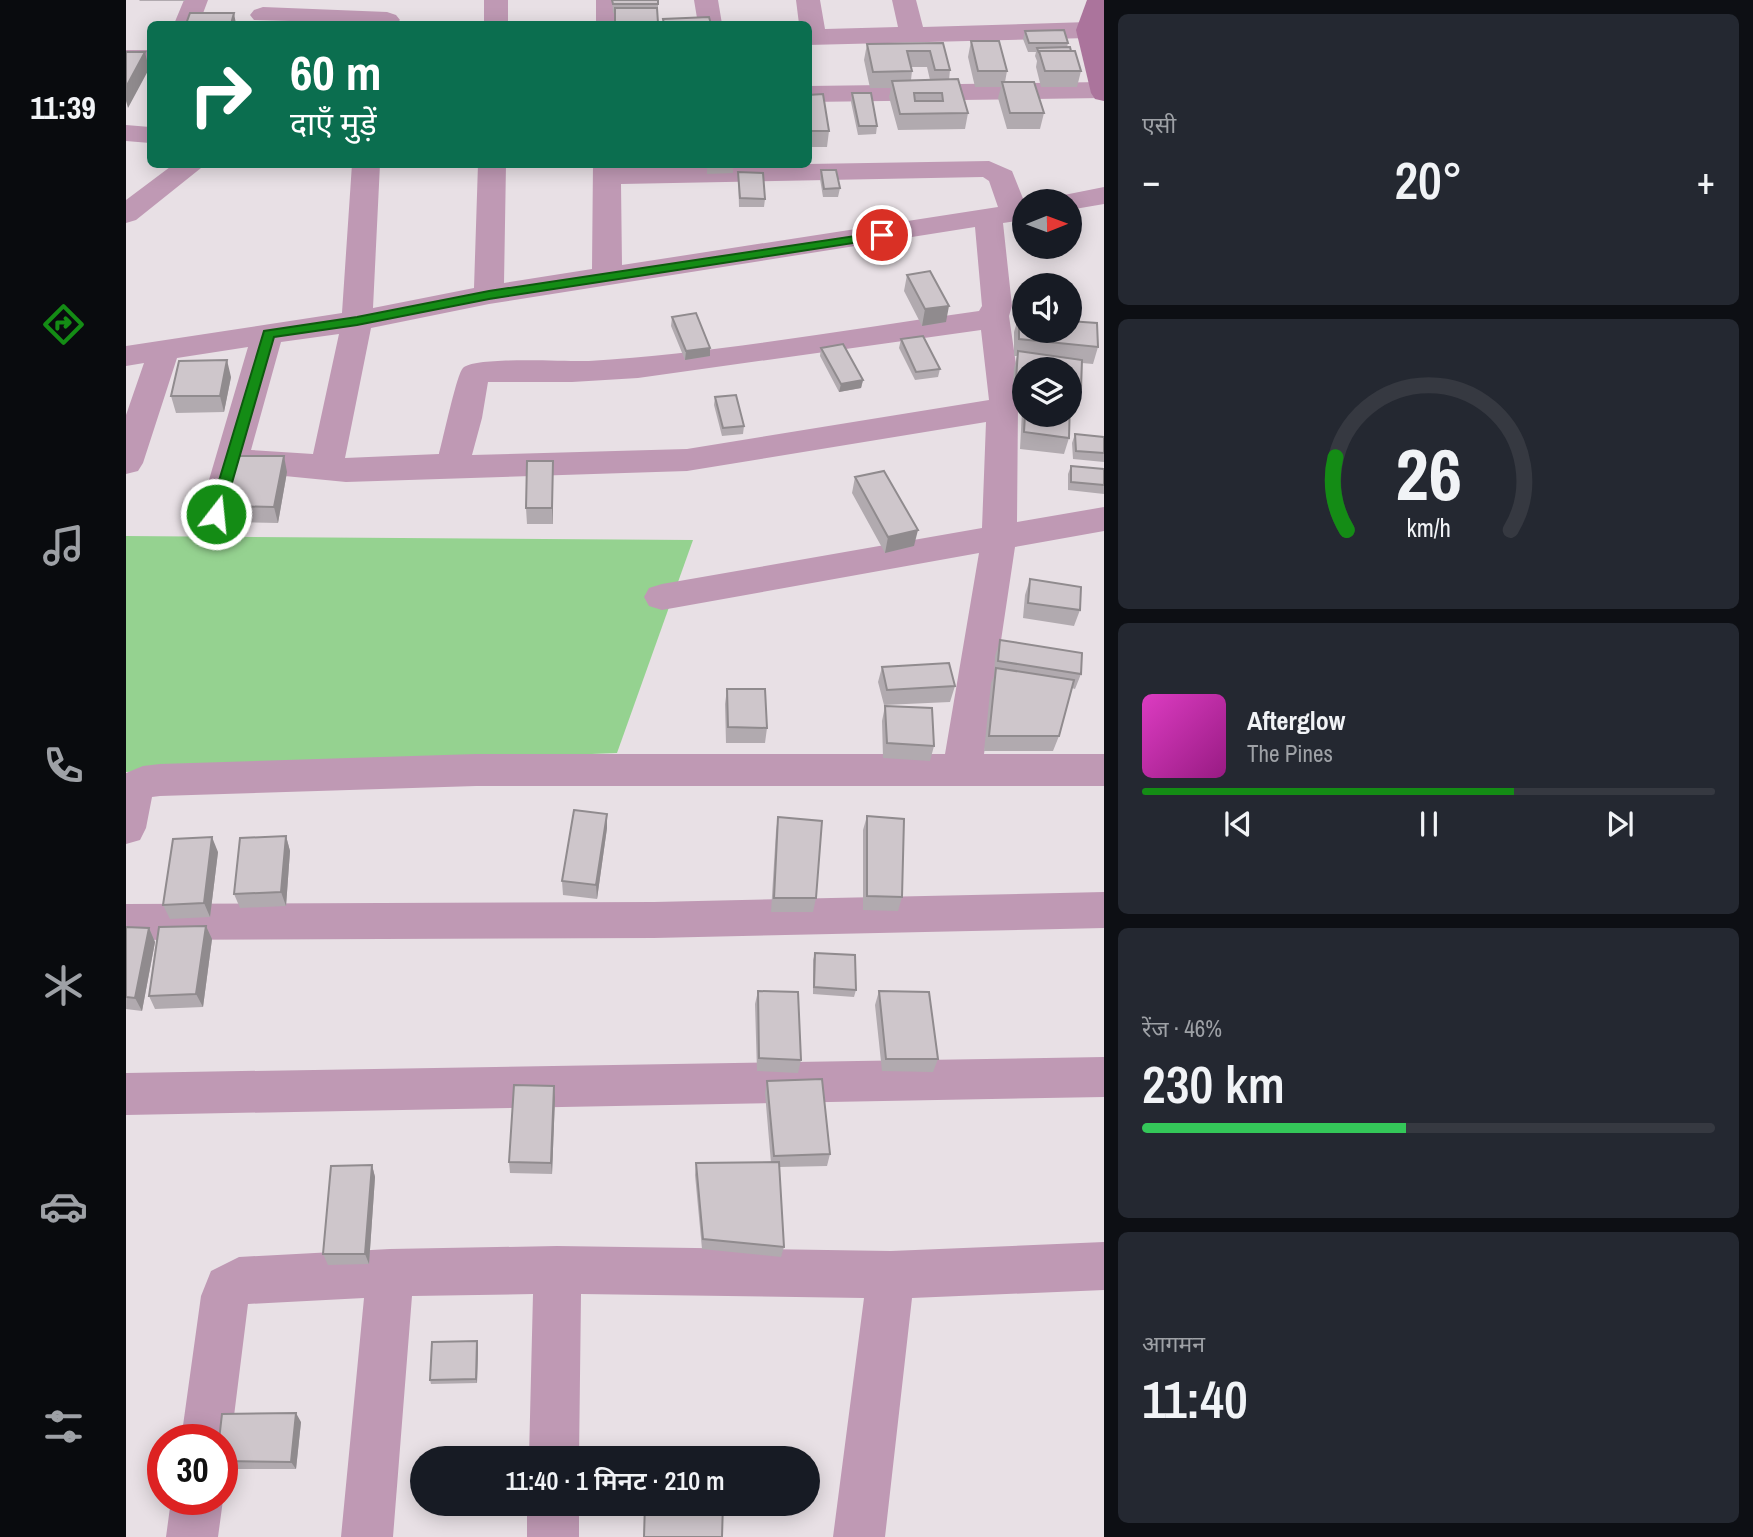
<!DOCTYPE html>
<html lang="hi">
<meta charset="utf-8">
<style>
body{margin:0;font-family:"Archivo Narrow","Noto Sans Devanagari",sans-serif;background:#242831;color:#f1f3f6;height:100vh;display:flex;flex-direction:column;font-size:26px;white-space:nowrap}
*{box-sizing:border-box;margin:0}
p{font-size:23px;color:#9ea1a6}
.icon{flex:none;width:38px;height:38px;fill:none;stroke:currentColor;stroke-width:2;stroke-linecap:round;stroke-linejoin:round}
.map{position:relative;flex:1;overflow:hidden}
.panel{display:flex;flex-direction:column;gap:14px;padding:14px;background:#0d0f14;width:649px}
.panel>*{flex:none}
.guide{position:absolute;left:21px;top:21px;width:665px;height:147px;border-radius:10px;box-shadow:0 4px 18px #0003;background:#0b6e4f;color:#fff;overflow:hidden}
.needle{width:46px;rotate:89deg}
.tools{position:absolute;left:886px;top:189px;display:grid;gap:14px}
.tools a{display:grid;place-items:center;width:70px;height:70px;border-radius:50%;background:#171b24;box-shadow:0 4px 18px #0003;font-size:35px}
.speed{position:absolute;left:21px;top:1424px;display:flex;gap:14px;font-size:35px;font-weight:700;text-align:center}
.speed>*{display:grid;place-content:center;width:91px;height:91px;border-radius:50%;background:#171b24;box-shadow:0 4px 18px #0003;line-height:1}
.speed .limit{border:10px solid #d22;background:#fff;color:#111}
.pin{position:absolute;display:grid;place-items:center;width:60px;height:60px;color:#fff;margin:-30px;border:4px solid #fff;border-radius:50%;box-shadow:0 2px 7px #0007}
.me{position:absolute;width:77px;margin:-38px;rotate:16deg;stroke-linejoin:round;filter:drop-shadow(0 0 5px #0008)}
.turn{display:flex;align-items:center;gap:24px;height:147px;padding:0 28px;font-size:32px}
.turn .icon{width:91px;height:91px;stroke-width:2.5}
.turn b{display:block;font-size:49px;line-height:60px}
.big{font-size:52px;font-weight:600;line-height:1.1}
.panel .tile{flex:1;display:flex;flex-direction:column;justify-content:center;gap:10px;min-width:0;padding:0 24px;border-radius:10px;background:#242831}
.panel .dial{align-items:center;gap:0}
.dial svg{height:182px;overflow:visible;fill:none;stroke:#363941;stroke-width:7;stroke-linecap:round;text-anchor:middle}
.dial text{fill:#f1f3f6;stroke:none}
.song{display:flex;align-items:center;gap:21px}
.cover{width:84px;height:84px;border-radius:10px;background:linear-gradient(135deg,hsl(310 70% 55%),hsl(310 70% 35%))}
.played{height:7px;border-radius:4px;background:linear-gradient(90deg,#148c15 65%,#363941 65%)}
.keys{display:flex;justify-content:space-around;direction:ltr}
.heat{display:flex;justify-content:space-between;align-items:center;font-size:38px;direction:ltr}
.charge{height:10px;border-radius:5px;background:linear-gradient(90deg,#34c759 46%,#363941 0)}
.trip{position:absolute;left:284px;top:1446px;width:410px;height:70px;border-radius:35px;background:#171b24;box-shadow:0 4px 18px #0003;font-weight:600;line-height:70px;text-align:center}
main{display:flex;flex:1;min-height:0}
.tabs{display:flex;flex-direction:column;width:126px;justify-content:space-around;align-items:center;background:#090b0e;color:#9ea1a6}
.tabs .icon{width:49px;height:49px}
.tabs .on{color:#148c15}
.tabs b{font-size:32px;color:#f1f3f6}
.map>svg:first-child{display:block}
.green{fill:#95d290}
.lines{fill:none;stroke-linecap:round;stroke-linejoin:round}
.street{fill:#bf99b4;fill-rule:evenodd}
.secondary{fill:#ab749c;fill-rule:evenodd}
.wall{fill:#b1aaaf;fill-rule:evenodd}
.shaded-wall{fill:#908b8e}
.building{fill:#cec6cb;stroke:#908b8e;stroke-width:2;fill-rule:evenodd}
.route{fill:#148c15;stroke:#0d5b0e;stroke-width:2}
</style>
<main>
<nav class="tabs">
<b>11:39</b>
<svg class="icon on" aria-label="directions" viewBox="0 0 24 24"><path d="M12 3l9 9-9 9-9-9zM9 14v-3h6M13 9l2 2-2 2"/></svg>
<svg class="icon" aria-label="music" viewBox="0 0 24 24"><path d="M9 18V5l10-2v13"/><circle cx="6" cy="18" r="3"/><circle cx="16" cy="16" r="3"/></svg>
<svg class="icon" aria-label="phone" viewBox="0 0 24 24"><path d="M5 4h4l2 5-3 2q2 4 5 5l2-3 5 2v4C11 20 4 13 5 4z"/></svg>
<svg class="icon" aria-label="climate" viewBox="0 0 24 24"><path d="M12 3v18M4 7l16 10M4 17L20 7"/></svg>
<svg class="icon" aria-label="car" viewBox="0 0 24 24"><path d="M5 17H2v-5l4-1 3-4h7l3 4 3 1v5h-3M9 17h6M6 11h13"/><circle cx="7" cy="17" r="2"/><circle cx="17" cy="17" r="2"/></svg>
<svg class="icon" aria-label="filters" viewBox="0 0 24 24"><path d="M4 7h16M4 17h16"/><circle cx="9" cy="7" r="2"/><circle cx="15" cy="17" r="2"/></svg>
</nav>
<div class="map">
<svg width="978" height="1537" viewBox="0 0 978 1537">
<rect width="100%" height="100%" fill="#e8e0e5"/>
<!-- green -->
<path class="green" d="M0,536l567,4 -76,213 -491,19z"/>
<g class="lines">
<!-- street -->
<path class="street" d="M58,0h24l-9,24h-25z
M358,0h24v24h-24z
M470,0h24v24h-24z
M568,0h24l4,24h-24z
M670,0h24l5,29 73,-2 -6,-27h24l7,27 166,-5 9,3 4,5 -4,5 -9,3 -281,7v-21h-9z
M137,7l124,5 9,3 4,5 -4,4 -142,-4 -4,-5 4,-5z
M0,50h24v16h-24z
M977,82v16l-295,4v-16z
M0,125l24,2v16l-24,-2z
M863,161l23,10 12,30v19l-21,3 9,83 -3,10 12,83 -3,6 -1,117 87,-15v24l-89,16 -31,207h120v32h-628l-316,10 -8,1 -6,31 -6,12 -14,4v-71l17,-7 17,-2 316,-10h469l34,-201 -317,57 -13,-4 -5,-9 5,-9 13,-4 320,-56 4,-106 -299,49 -341,11 -101,-10 -17,51 -12,3 -12,-3 -5,-9 49,-167 -71,11 -34,105 -5,8 -12,3v-59l18,-52 -18,3v-20l216,-33 10,-149h28l-7,144 101,-20 4,-124h28l-2,119 88,-14 1,-105h28v3zM857,177l6,4 9,26 -376,58 -1,-81zM849,227l7,79 -3,5c-130,18 -260,42 -390,50 -22,1 -114,-5 -126,7 -6,5 -20,72 -24,86l-94,4 26,-130 118,-24zM855,330l8,70 -302,49 -215,6 10,-37 6,-36h84l66,-4zM213,334l-26,120 -62,-4 30,-108z
M48,164h32l-70,56 -10,3v-23z
M978,187v17l-35,6v-9h-14l4,-5z
M978,892v36l-450,10 -528,2v-36l528,-2z
M978,1057v40l-978,18v-42z
M978,1242v48l-192,8 -27,239h-52l31,-239 -283,-4 -2,164h-50l4,-164 -121,2 -19,241h-52l23,-239 -116,6 -17,136 -7,18 -2,-18h-41l20,-144 10,-25 28,-14 151,-8 167,-3 334,5z
M96,1499l1,1 -5,37h-52l5,-37z
M401,1503h52v34h-52z"/>
<!-- secondary -->
<path class="secondary" d="M961,0h17v101l-9,-2 -4,-6 -15,-63z"/>
</g>
<!-- wall -->
<path class="wall" d="M13,0h46v1h-45z
M486,0h46v24h-43v-11h-2z
M899,31l43,12 -1,5 14,23 -4,16h-36l-5,-20 1,-6 -2,-5 1,-4h-8l-5,-13z
M845,41l36,30 -2,11 39,31 -4,16h-33l-9,-31 3,-11h-26l-7,-30z
M817,43l7,27 -1,10 19,33 -3,16 -67,1 -9,-33 2,-9h-21l-6,-28 3,-16zM785,67h16l3,13h-19l1,-9z
M726,93l25,33 -1,8 -18,1 -7,-33z
M682,95l21,36 -2,16h-19z
M581,164h26v9l-26,1z
M695,170l19,18 -2,9h-15l-3,-18z
M612,172l27,27 -1,8h-25z
M781,275l39,47 -24,4 -18,-35z
M893,315l79,32 -5,17 -11,-1 -1,26 -5,16 -6,-1 -1,34 -5,16 -44,-5 2,-38 2,-7v11h45v-46h-45v29l-12,-2 2,-28 3,-12h-3v-24z
M546,317l38,31v8l-25,4 -14,-34z
M775,339l39,30 -2,8 -23,3 -16,-32z
M695,348l42,32 -2,8 -22,4 -19,-36z
M105,377l-7,35 -48,1 -5,-17z
M589,397l29,29 -1,8 -21,2 -8,-31z
M949,434l29,3v25l-31,-3 -1,-16z
M945,466l33,3v25l-36,-4v-16z
M161,472l-9,51 -50,-1 -4,-16z
M427,477v47h-26l-1,-16z
M729,477l59,69 -29,7 -33,-60z
M904,579l50,31 -6,16 -51,-8 2,-23z
M874,640l81,34 -6,15 -3,-1 -13,48 -6,15h-69l7,-68 3,-7 1,-20z
M756,667l73,19 -5,16 -66,3 -6,-23z
M601,689l40,39 -2,15h-39l-1,-39z
M759,706l49,40 -4,15 -47,-3 -1,-37z
M481,814v14l-10,71 -34,-4 -1,-14z
M741,816l35,81 -4,14 -35,-1v-80z
M652,817l38,81 -3,14h-42l5,-81z
M160,836l4,15 -4,55 -46,2 -6,-14z
M92,852l-8,65 -40,2 -7,-14z
M80,926l6,13 -9,68 -48,2 -6,-13z
M0,927l23,1 6,14 -13,69 -16,-2z
M689,953l41,37 -2,7 -41,-3v-34z
M632,991l43,69 -3,13 -41,-2 -2,-67z
M753,991l59,68 -5,13 -51,-1 -7,-66z
M641,1081l63,73 -3,12 -48,1 5,80 -3,10 -79,-8 -7,-74 1,-12h75l-6,-70z
M429,1098l-3,76 -42,-1 -1,-11z
M246,1165l3,12 -6,87 -41,1 -5,-11z
M352,1346l-1,37 -46,1 -1,-4z
M175,1422l-5,47h-73l-1,-1v-28z"/>
<!-- shaded-wall -->
<path class="shaded-wall" d="M108,13l2,11h-5z
M19,52l4,17 -21,39 -2,-7v-14z
M823,306l-3,16 -24,4 3,-17z
M584,348v8l-25,4 1,-9z
M101,360l4,17 -7,35 -4,-16z
M737,380l-2,8 -22,4 2,-8z
M158,456l3,16 -9,51 -4,-16z
M427,461v63l-1,-16z
M792,530l-4,16 -29,7 3,-16z
M481,814v14l-10,71 -1,-14z
M160,836l4,15 -4,55 -5,-14z
M86,837l6,15 -8,65 -6,-14z
M80,926l6,13 -9,68 -7,-13z
M23,928l6,14 -13,69 -7,-13z
M428,1086l1,12 -3,76 -1,-11z
M246,1165l3,12 -6,87 -4,-10z
M351,1341l1,5 -1,37 -1,-4z
M170,1413l5,9 -5,47 -5,-7z"/>
<!-- building -->
<path class="building" d="M486,0h46v4h-45z
M489,8h42l1,15 -43,1z
M64,13h44l-3,11h-45z
M583,17l2,7h-47l-1,-5z
M938,30l4,13h-39l-4,-12z
M845,41h28l8,30h-29z
M817,43l7,27h-15l-5,-19h-23l5,20 -39,1 -6,-28z
M944,47l1,4h-32v2l-2,-5z
M913,51h36l6,20h-36z
M0,52h19l-19,35z
M832,79l10,34 -68,1 -8,-33zM788,93h28l1,8h-28z
M876,82h32l10,31h-34z
M726,93h19l6,33h-18z
M697,94l6,37h-21v-36z
M695,170h15l4,18 -16,1z
M612,172l25,1 2,26 -25,-1z
M804,271l19,35 -24,3 -18,-34z
M570,313l14,35 -24,3 -14,-34z
M893,315l5,1v15h45v-10l28,2 1,24 -79,-8z
M797,336l17,33 -24,3 -15,-33z
M717,344l20,36 -22,4 -20,-36z
M892,351l64,9 -1,29 -12,-2v-18h-45v12l-8,-1z
M101,360l-7,36h-49l8,-35z
M610,395l8,31 -21,2 -8,-31z
M943,400h1l-1,38 -45,-6 1,-17h44z
M949,434l29,3v16l-28,-2z
M109,456h49l-10,51 -50,-1z
M401,461h26l-1,47h-26z
M945,466l33,3v16l-33,-3z
M758,471l34,59 -30,7 -33,-60z
M904,579l51,8 -1,23 -52,-7z
M874,640l82,13 -1,21 -83,-13z
M823,663l6,23 -68,4 -5,-23z
M870,668l78,12 -15,56h-70z
M601,689h38l2,39 -39,-1z
M759,706l47,2 2,38 -47,-3z
M448,810l33,4 -11,71 -34,-4z
M741,816l37,3 -2,78 -35,-1z
M652,817l44,4 -6,77h-42z
M160,836l-5,56 -47,2 6,-56z
M86,837l-8,66 -41,2 10,-66z
M80,926l-10,68 -47,2 10,-69z
M0,927l23,1 -14,70 -9,-1z
M689,953l40,2 1,35 -42,-3z
M632,991l40,1 3,68 -42,-2z
M753,991l50,1 9,67h-52z
M696,1079l8,75 -56,2 -7,-75z
M388,1085l40,1 -3,77 -42,-1z
M653,1162l5,85 -81,-8 -7,-76z
M246,1165l-7,89h-42l8,-88z
M351,1341l-1,38 -46,1 2,-38z
M170,1413l-5,49 -69,-1v-21h-3l3,-26z
M519,1503h78l-1,34h-78z"/>
<!-- route -->
<path class="route" d="M756,232l4,1v5l-397,61 -132,26 -83,12 -51,177 -7,5 -7,-5 55,-183 93,-14 132,-26z"/>
</svg>
<div class="tools">
<a><svg class="needle" viewBox="-14 -14 28 28"><path d="M0-13l5 13h-10z" fill="#e53935"/><path d="M0 13l5-13h-10z" fill="#9ea1a6"/></svg></a>
<a><svg class="icon" aria-label="sound" viewBox="0 0 24 24"><path d="M4 9h4l5-4v14l-5-4H4zM17 9q2 3 0 6"/></svg></a>
<a><svg class="icon" aria-label="layers" viewBox="0 0 24 24"><path d="M12 4l9 5-9 5-9-5zM3 14l9 5 9-5"/></svg></a>
</div>
<div class="speed"><div class="limit">30</div></div>
<div class="pin" style="left:756px;top:235px;background:#d93025"><svg class="icon" aria-label="arrive" viewBox="0 0 24 24"><path d="M6 21V4h12l-3 4 3 4H6"/></svg></div>
<svg class="me" style="left:90px;top:514px" viewBox="-20 -20 40 40"><circle r="17" fill="#148c15" stroke="#fff" stroke-width="3"/><path d="M0-11L8 9 0 5-8 9z" fill="#fff"/></svg>
<div class="trip">11:40 · 1 मिनट · 210 m</div>
<div class="guide">
<div class="turn"><svg class="icon" aria-label="right" viewBox="0 0 24 24"><path d="M7 20v-9h11M14 6l5 5-5 5"/></svg><div><b>60 m</b>दाएँ मुड़ें</div></div>
</div>
</div>
<section class="panel">
<div class="tile"><p>एसी</p>
<div class="heat"><a>−</a><b class="big">20°</b><a>+</a></div>
</div>
<div class="tile dial"><svg viewBox="0 0 100 80">
<path d="M14 69A42 42 0 1 1 86 69"/>
<path d="M14 69A42 42 0 0 1 9 37" stroke="#148c15"/>
<text x="50" y="56" font-size="32" font-weight="700">26</text>
<text x="50" y="72" font-size="11">km/h</text>
</svg></div>
<div class="tile">
<div class="song"><i class="cover"></i><div><b>Afterglow</b><p>The Pines</p></div></div>
<div class="played"></div>
<div class="keys"><svg class="icon" aria-label="previous" viewBox="0 0 24 24"><path d="M18 5L8 12l10 7zM5 5v14"/></svg><svg class="icon" aria-label="pause" viewBox="0 0 24 24"><path d="M8 5v14M16 5v14"/></svg><svg class="icon" aria-label="next" viewBox="0 0 24 24"><path d="M6 5l10 7-10 7zM19 5v14"/></svg></div>
</div>
<div class="tile"><p>रेंज · 46%</p><b class="big">230 km</b><div class="charge"></div></div>
<div class="tile"><p>आगमन</p><b class="big">11:40</b></div>
</section>
</main>
